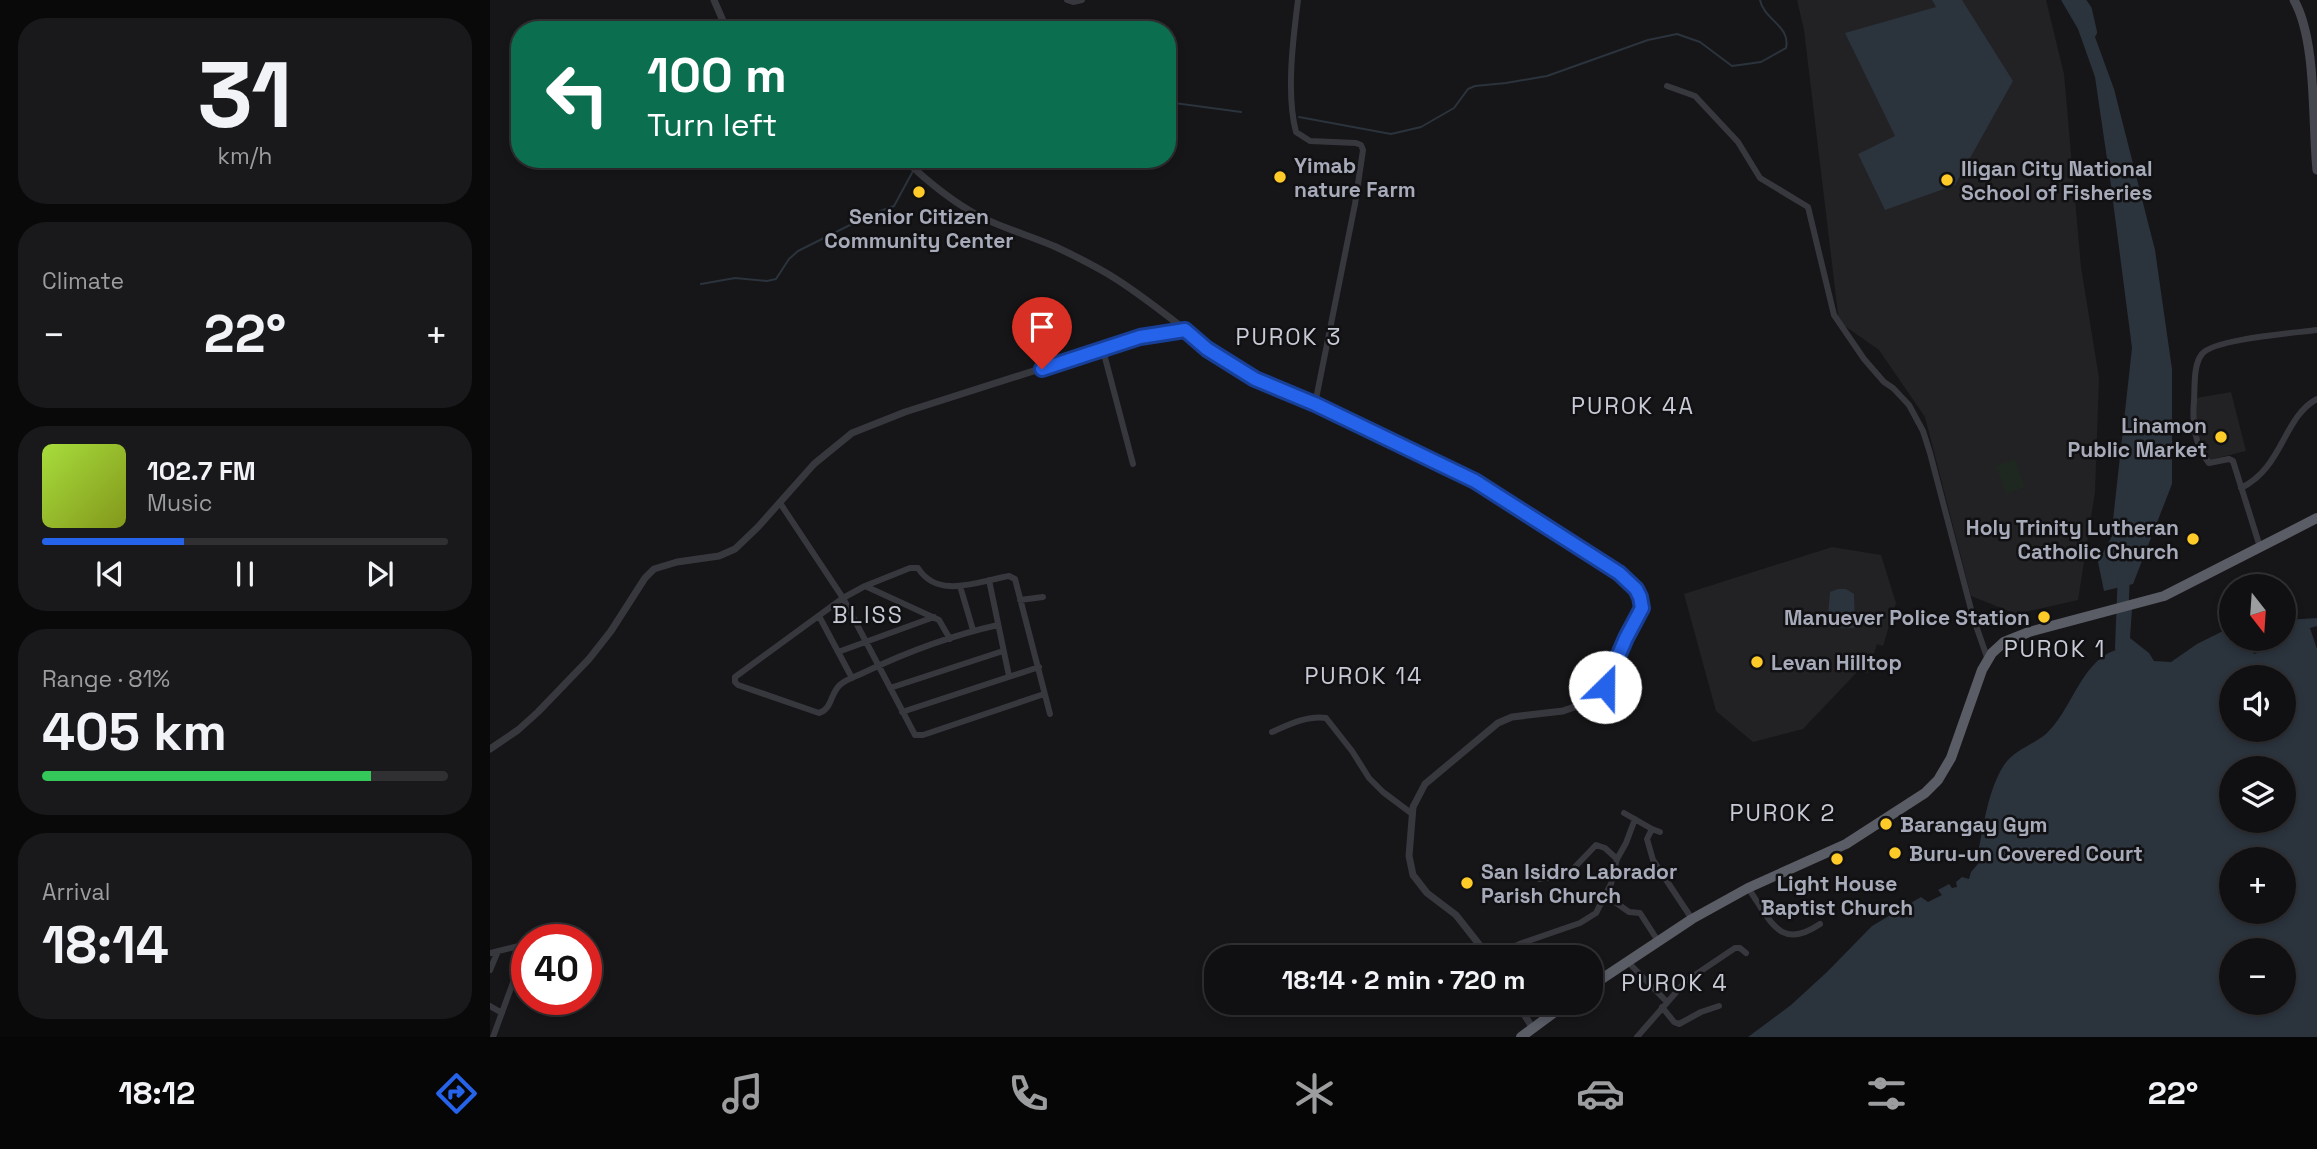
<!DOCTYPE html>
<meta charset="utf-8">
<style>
body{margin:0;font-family:"Space Grotesk",sans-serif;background:#19191b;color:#f1f3f6;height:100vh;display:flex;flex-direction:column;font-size:26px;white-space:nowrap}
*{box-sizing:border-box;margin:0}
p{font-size:23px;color:#9c9d9f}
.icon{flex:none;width:38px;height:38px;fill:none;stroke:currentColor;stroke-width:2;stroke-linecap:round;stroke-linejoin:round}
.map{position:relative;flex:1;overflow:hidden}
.drawer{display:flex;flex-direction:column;gap:18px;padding:18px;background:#09090a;width:490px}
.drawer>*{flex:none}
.banner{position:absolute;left:21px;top:21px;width:665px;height:147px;border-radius:28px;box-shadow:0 4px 10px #0003,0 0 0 2px #303032;background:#0b6e4f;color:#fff;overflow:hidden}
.needle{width:46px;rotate:163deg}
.fabs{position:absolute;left:1729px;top:574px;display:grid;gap:14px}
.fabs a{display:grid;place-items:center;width:77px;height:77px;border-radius:50%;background:#101012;box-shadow:0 4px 10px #0003,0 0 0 2px #303032;font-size:35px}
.speed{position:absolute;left:21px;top:924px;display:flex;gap:14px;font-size:35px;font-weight:700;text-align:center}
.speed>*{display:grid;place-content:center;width:91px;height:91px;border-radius:50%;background:#101012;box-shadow:0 4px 10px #0003,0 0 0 2px #303032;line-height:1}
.speed .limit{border:10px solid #d22;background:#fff;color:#111}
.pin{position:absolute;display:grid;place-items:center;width:60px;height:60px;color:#fff;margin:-72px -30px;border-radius:50% 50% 50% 0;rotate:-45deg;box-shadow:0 0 7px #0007}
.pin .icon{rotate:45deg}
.me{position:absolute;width:77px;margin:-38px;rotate:23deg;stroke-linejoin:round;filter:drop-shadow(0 0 5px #0008)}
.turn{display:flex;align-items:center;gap:24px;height:147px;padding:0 21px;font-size:32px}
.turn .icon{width:91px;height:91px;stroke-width:2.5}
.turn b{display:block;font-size:49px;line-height:60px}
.big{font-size:52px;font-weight:700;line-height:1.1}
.drawer .card{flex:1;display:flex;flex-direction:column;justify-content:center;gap:10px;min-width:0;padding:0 24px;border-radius:28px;background:#19191b}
.drawer .dial{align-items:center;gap:0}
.dial b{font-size:91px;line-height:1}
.song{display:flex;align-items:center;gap:21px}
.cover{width:84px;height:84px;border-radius:10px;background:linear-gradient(135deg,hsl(80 70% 55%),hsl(70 70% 35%))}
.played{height:7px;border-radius:4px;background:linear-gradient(90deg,#2563eb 35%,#303032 35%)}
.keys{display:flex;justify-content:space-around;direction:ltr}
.heat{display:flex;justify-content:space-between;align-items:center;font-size:38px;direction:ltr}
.charge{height:10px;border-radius:5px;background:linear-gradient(90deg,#34c759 81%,#303032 0)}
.trip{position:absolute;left:714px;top:945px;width:399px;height:70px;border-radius:28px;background:#101012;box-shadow:0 4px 10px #0003,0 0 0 2px #303032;font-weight:700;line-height:70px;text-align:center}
.menu{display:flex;height:112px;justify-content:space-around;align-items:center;background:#060607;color:#9c9d9f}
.menu .icon{width:49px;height:49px}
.menu .current{color:#2563eb}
.menu b{font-size:32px;color:#f1f3f6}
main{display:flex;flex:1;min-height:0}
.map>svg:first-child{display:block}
.built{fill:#222225}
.grass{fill:#1e2720}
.water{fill:#2b333d;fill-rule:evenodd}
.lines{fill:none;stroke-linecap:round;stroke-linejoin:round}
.stream{stroke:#2b333d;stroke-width:2}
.river{stroke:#2b333d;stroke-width:12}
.minor{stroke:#37373e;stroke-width:6}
.tertiary{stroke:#37373e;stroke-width:7}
.secondary{stroke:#45464e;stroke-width:9}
.trunk{stroke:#5a5c66;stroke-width:10}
.route-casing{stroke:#184099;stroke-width:18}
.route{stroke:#2563eb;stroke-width:12}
.poi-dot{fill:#fecb28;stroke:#111113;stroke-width:2.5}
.labels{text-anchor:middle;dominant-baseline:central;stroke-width:5;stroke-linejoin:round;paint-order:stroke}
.poi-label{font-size:21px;font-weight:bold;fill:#a7abb9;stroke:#111113;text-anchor:start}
.neighbourhood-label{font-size:23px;letter-spacing:2px;fill:#c8cbd5;stroke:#111113}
</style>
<main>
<section class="drawer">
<div class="card dial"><b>31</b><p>km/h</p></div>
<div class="card"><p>Climate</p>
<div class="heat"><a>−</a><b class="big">22°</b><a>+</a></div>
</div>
<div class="card">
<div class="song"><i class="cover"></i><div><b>102.7 FM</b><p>Music</p></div></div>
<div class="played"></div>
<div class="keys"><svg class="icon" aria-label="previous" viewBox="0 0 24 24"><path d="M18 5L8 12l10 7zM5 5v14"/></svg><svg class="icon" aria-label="pause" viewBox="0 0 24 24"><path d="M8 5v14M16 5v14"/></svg><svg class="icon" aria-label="next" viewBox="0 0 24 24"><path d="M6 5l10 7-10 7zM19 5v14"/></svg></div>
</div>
<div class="card"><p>Range · 81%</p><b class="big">405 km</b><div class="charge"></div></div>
<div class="card"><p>Arrival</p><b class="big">18:14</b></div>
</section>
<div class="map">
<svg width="1827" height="1037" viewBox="0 0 1827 1037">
<rect width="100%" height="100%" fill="#161618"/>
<!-- built -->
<path class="built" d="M1307,0h249l18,74 17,193 18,111 -4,114 -17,108 -62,14 -45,-18 -46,-179 -46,-67 -40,-28 -35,-292z
M1741,392l15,59 -37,9 -15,-37 2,-25z
M1342,547l49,8 15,48 -13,43 -6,-2 -9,29 -10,-2 -55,58 -50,13 -37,-31 -32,-117z"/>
<!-- grass -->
<path class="grass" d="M1525,459l10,28 -19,7 -10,-28z"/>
<!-- water -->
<path class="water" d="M1442,0h30l51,81 -58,104 -70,25 -27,-56 37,-18 -50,-103 91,-26z
M1571,0h17l9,15 27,74 41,161 17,119v115l-39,100 -29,7 -6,-29 13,-24 21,-190 -21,-162 -16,-109 -17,-48z
M1348,589h8l8,5 1,34 -28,-1 3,-35z
M1642,609l-2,29 19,15 5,8 17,1 26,-18 34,-17v12h17l6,15 11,-3 -2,-12h21v-19l33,-2v8l-7,2 7,21v388h-569l43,-32 36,-33 45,-46 49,-29 7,5 14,-7 -4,-5 11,-6 3,4 5,-1 -1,-5 6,-5 7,2 2,-7 12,-14 -5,-5c6,-29 10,-63 26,-88 10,-15 31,-21 43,-32 27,-25 36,-81 79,-85l-8,-3v-32zM1741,677h53v53h-53zM1741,768h53v53h-53zM1741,859h53v53h-53zM1741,950h53v53h-53z"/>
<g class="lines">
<!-- stream -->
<path class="stream" d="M677,102l74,10
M809,117l92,17 30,-7 33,-19 14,-19 7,-3 31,-3 41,-7 101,-36 29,-6 23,8 32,24 29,-4 25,-14c5,-22 -22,-28 -26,-48
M426,166l4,-7
M211,284l34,-6 32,3 9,-2 13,-20 9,-8 74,-37 22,-8 19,-35"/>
<!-- river -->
<path class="river" d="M1589,0l7,10 5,22
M1631,648l3,-77"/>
<!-- minor -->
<path class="minor" d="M577,0l6,2 9,-2
M808,0c-5,39 -12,94 -2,132l14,9 46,2 5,2 2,5 -8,54 -40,200
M1177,86l28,10 43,46 22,36 48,29 26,108 30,44 20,23 9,6 16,17 14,26 7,22 43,164 15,43
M613,350l30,114
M1751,488c42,-20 42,-71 76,-89
M290,503l63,95 72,137h8l121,-41
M1770,547l-27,-86 -4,-2 -20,4c-14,-17 -17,-40 -15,-62 1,-14 -1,-36 8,-47 11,-15 93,-21 115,-24
M499,580l20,96
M375,586l74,34 11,19
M470,586l13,44
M530,600l23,-3
M329,616l33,62
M508,625c-45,10 -91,27 -133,47 -8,4 -18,7 -24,12 -11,8 -8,25 -22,29l-81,-28 -3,-3v-5l108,-79 22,-12 45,-18h8c20,32 61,13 91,8l6,3 35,135
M348,652l96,-35
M400,688l113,-37
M412,712l137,-45
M782,732c16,-7 36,-17 54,-14l26,33 17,27 14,14 28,21
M1134,813l28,16
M1170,832l-8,-3 -5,10 6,21 39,59
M1049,879l14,-2 20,-8 23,-24 9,3 12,11
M1258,888c22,31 31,64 72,36
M1115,895l24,17 11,1 18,28
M0,953l33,-8 3,2 -33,90
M1001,957l31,-14 58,-20 16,-10 15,-29 6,-25 9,-16 9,-24
M1137,961l40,41
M0,970l8,-19
M0,1006l12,7
M1172,1007l12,15 5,2 22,-12 18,-6
M1147,1037l49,-56 49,-33h5l6,5"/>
<!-- tertiary -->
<path class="tertiary" d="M224,0l13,30
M414,159c24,23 48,43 77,58 24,12 50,19 75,30 17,8 35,17 52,27 52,31 95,75 148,105l59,25 139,66 165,103 17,16 4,8 1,11 -16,30 -16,43 -8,11 -10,9 -28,10 -51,6 -14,6 -73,61 -12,23 -4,49 4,19 14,18 29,22 33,42
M0,749l28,-19 20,-18 51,-53 22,-28 34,-53 9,-9 23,-7 42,-6 16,-7 23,-22 56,-63 38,-31 53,-21 235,-75 45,-7
M1027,1003l15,24"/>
<!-- secondary -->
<path class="secondary" d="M1804,0c23,41 18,121 23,170"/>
<!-- trunk -->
<path class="trunk" d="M1101,986l101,-67 56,-31 98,-44 79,-51 13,-13 13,-22 31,-88 10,-17 12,-11 25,-10 135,-36 153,-78
M1031,1037l46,-34"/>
</g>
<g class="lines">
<defs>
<path id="route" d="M552,369l98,-32 45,-7 22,19 48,30 60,25 160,77 144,92 17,16 4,8 2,11 -16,30 -21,49"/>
</defs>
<!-- route casing -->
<use href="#route" class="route-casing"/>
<!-- route -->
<use href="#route" class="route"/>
</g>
<!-- markers -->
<g class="poi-dot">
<circle cx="790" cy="177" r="7"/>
<circle cx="1457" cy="180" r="7"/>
<circle cx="429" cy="192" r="7"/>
<circle cx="1731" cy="437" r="7"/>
<circle cx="1703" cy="539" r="7"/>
<circle cx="1554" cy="617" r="7"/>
<circle cx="1267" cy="662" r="7"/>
<circle cx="1396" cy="824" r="7"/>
<circle cx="1405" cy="853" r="7"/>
<circle cx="1347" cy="859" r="7"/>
<circle cx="977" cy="883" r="7"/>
</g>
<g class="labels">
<!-- poi labels -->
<g class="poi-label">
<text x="804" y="165">Yimab<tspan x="804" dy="24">nature Farm</tspan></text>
<text x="1471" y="168">Iligan City National<tspan x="1471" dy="24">School of Fisheries</tspan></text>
<text x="429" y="216" text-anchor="middle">Senior Citizen<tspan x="429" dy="24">Community Center</tspan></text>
<text x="1717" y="425" text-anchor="end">Linamon<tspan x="1717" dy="24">Public Market</tspan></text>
<text x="1689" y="527" text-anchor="end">Holy Trinity Lutheran<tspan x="1689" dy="24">Catholic Church</tspan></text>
<text x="1540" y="617" text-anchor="end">Manuever Police Station</text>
<text x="1281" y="662">Levan Hilltop</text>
<text x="1410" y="824">Barangay Gym</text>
<text x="1419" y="853">Buru-un Covered Court</text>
<text x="991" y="871">San Isidro Labrador<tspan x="991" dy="24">Parish Church</tspan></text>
<text x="1347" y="883" text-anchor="middle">Light House<tspan x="1347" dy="24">Baptist Church</tspan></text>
</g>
<!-- neighbourhood labels -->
<g class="neighbourhood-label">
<text x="799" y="337">PUROK 3</text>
<text x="1143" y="406">PUROK 4A</text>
<text x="378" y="615">BLISS</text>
<text x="1565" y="649">PUROK 1</text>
<text x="874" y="676">PUROK 14</text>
<text x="1293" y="813">PUROK 2</text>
<text x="1185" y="983">PUROK 4</text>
</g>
</g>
</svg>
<div class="fabs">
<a><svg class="needle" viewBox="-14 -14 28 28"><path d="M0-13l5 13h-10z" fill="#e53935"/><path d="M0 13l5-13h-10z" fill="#9c9d9f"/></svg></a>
<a><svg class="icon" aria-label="sound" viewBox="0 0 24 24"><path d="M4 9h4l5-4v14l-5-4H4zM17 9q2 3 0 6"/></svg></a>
<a><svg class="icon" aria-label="layers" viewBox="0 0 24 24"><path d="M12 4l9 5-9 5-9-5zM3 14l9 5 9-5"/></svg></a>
<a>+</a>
<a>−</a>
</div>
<div class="speed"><div class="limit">40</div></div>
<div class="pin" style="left:552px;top:369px;background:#d93025"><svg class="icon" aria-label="arrive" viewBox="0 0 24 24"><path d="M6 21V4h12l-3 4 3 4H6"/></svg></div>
<svg class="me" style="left:1115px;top:687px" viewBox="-20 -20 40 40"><circle r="19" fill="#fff"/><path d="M0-13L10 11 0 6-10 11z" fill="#2563eb"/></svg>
<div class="trip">18:14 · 2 min · 720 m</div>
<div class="banner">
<div class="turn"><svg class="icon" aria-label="left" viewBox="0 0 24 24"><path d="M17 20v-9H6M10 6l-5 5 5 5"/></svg><div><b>100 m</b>Turn left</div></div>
</div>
</div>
</main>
<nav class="menu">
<b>18:12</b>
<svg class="icon current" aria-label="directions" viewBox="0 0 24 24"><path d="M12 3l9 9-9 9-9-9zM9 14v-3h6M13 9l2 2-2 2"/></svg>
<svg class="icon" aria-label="music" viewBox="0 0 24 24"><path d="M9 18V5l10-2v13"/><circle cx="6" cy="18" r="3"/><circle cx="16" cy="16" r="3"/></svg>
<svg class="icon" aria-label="phone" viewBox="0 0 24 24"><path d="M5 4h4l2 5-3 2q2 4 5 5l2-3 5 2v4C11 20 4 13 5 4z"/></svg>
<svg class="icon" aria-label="climate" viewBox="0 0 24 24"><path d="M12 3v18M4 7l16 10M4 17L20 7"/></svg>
<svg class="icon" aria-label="car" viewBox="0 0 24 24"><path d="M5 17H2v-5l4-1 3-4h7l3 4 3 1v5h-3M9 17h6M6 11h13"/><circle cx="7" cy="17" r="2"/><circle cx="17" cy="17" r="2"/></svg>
<svg class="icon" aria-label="filters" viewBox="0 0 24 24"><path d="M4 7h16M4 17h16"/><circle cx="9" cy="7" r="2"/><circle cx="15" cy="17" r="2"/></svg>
<b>22°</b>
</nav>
